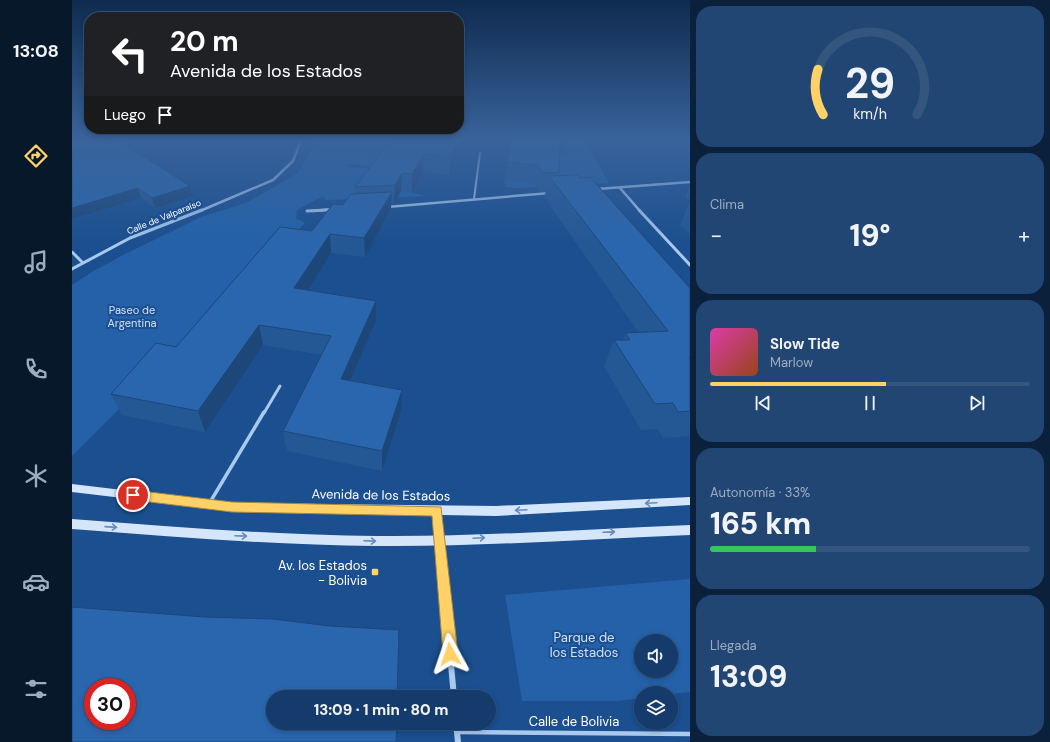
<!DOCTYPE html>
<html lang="es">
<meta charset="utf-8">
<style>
body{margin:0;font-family:"DM Sans",sans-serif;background:#214673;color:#f1f3f6;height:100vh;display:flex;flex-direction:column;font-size:15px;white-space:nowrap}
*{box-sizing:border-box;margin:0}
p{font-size:13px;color:#9dadc1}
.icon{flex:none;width:22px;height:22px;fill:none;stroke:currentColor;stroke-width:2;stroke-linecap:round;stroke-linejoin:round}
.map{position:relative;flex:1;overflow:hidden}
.panel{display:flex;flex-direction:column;gap:6px;padding:6px;background:#0b203b;width:360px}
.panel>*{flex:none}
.hud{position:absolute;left:12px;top:12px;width:380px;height:122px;border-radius:16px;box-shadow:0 2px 6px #0003,0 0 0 1px #33557e;background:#202124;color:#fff;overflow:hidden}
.tools{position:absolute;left:562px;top:634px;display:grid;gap:8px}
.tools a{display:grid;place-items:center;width:44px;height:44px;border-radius:50%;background:#143b6b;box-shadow:0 2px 6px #0003,0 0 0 1px #33557e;font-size:20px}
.speed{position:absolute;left:12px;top:678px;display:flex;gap:8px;font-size:20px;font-weight:700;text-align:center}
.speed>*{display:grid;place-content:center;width:52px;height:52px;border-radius:50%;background:#143b6b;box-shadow:0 2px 6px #0003,0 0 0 1px #33557e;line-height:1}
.speed .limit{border:6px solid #d22;background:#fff;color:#111}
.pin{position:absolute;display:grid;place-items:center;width:34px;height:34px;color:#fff;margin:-17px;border:2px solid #fff;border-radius:50%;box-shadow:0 1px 4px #0007}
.me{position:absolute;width:44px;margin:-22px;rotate:355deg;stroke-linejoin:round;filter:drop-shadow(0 0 3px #0008)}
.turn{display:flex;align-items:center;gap:14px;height:84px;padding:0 20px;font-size:18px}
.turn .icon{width:52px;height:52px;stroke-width:2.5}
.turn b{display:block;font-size:28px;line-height:34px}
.then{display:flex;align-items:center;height:38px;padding:0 20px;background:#0003;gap:8px;font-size:15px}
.big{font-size:30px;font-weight:800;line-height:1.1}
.panel .card{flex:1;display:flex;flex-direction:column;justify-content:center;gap:6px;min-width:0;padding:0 14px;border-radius:16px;background:#214673}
.panel .dial{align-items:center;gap:0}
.dial svg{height:104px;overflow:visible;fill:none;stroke:#33557e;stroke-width:7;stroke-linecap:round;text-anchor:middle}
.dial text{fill:#f1f3f6;stroke:none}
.song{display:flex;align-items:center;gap:12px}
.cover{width:48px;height:48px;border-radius:6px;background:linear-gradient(135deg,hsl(320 70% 55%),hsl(20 70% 35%))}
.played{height:4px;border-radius:2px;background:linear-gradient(90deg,#ffd166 55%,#33557e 55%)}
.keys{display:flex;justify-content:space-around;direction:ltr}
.heat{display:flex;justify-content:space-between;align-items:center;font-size:22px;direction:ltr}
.charge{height:6px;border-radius:3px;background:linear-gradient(90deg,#34c759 33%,#33557e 0)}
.trip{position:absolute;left:194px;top:690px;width:230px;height:40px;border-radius:20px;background:#143b6b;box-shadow:0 2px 6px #0003,0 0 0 1px #33557e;font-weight:800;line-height:40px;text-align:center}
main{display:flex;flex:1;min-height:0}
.menu{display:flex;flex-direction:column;width:72px;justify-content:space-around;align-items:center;background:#08182b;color:#9dadc1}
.menu .icon{width:28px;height:28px}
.menu .on{color:#ffd166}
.menu b{font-size:18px;color:#f1f3f6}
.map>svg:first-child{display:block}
.green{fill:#2461a8;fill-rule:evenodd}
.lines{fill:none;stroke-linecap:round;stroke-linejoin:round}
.lane-far3{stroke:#a9c9ee;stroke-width:2}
.lane-far2{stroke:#a9c9ee;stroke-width:3}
.lane-far1{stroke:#a9c9ee;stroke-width:3.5}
.lane{stroke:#a9c9ee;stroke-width:4.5}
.street-far3{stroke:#a9c9ee;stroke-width:2.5}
.street-far2{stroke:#a9c9ee;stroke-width:3}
.street-far1{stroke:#a9c9ee;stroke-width:5}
.street{stroke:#a9c9ee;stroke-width:6}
.secondary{fill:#d6e6fa;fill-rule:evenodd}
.wall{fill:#245895}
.shaded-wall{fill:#1d4779}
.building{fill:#2a66ad;stroke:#1d4779;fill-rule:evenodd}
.oneway{stroke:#668bba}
.route{fill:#ffd166;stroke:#a68842}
.poi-dot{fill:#ffd166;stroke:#1b4f8f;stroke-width:1.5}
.labels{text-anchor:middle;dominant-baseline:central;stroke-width:4;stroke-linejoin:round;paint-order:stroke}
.far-street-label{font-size:9px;fill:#fff;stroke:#1b4f8f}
.park-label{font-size:11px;fill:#cfe3fa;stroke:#1b4f8f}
.near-street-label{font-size:13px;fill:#fff;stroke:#1b4f8f}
.near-poi-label{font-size:13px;fill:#fff;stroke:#1b4f8f;text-anchor:end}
.near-park-label{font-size:13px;fill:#cfe3fa;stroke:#1b4f8f}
</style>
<main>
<nav class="menu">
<b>13:08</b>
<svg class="icon on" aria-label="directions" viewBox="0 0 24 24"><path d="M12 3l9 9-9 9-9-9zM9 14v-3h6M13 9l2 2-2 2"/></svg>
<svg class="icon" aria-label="music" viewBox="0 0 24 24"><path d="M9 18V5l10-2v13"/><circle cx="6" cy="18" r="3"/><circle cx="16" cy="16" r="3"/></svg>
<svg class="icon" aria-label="phone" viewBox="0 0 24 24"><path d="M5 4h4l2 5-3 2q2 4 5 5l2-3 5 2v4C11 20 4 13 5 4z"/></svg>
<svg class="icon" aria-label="climate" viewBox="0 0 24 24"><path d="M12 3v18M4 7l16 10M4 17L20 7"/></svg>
<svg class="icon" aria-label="car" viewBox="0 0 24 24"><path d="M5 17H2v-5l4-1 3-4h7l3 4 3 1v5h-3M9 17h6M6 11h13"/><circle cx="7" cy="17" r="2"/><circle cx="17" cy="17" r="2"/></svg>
<svg class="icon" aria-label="filters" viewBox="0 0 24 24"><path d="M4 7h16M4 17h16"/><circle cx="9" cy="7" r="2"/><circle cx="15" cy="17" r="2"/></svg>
</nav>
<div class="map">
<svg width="618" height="742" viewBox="0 0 618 742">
<rect width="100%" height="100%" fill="#1b4f8f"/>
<!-- green -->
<path class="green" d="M244,140h94l-32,27 -29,-3 -2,3 30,2 35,24 16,3 -102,4 -3,-4 -26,14 -1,8 9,5 -233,233v-171l18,-12 35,-19 76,-37 47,-15 50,-29 15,-25z
M495,140h17l25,43 -93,5 -10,-1 -2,-7 51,5 -42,-35 52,4z
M618,579v113l-19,2v-1h-30v5l-24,3h-95l-17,-106zM569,641h30v30h-30z"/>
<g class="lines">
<!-- lane-far3 -->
<path class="lane-far3" d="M402,199l6,-46"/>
<!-- lane-far2 -->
<path class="lane-far2" d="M192,413l16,-27"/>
<!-- lane-far1 -->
<path class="lane-far1" d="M137,504l55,-92"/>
<!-- lane -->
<path class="lane" d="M386,732l232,2"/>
<!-- street-far3 -->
<path class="street-far3" d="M548,188l20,23
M525,189l93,-7
M315,207l163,-14
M128,211l73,-31 20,-19 8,-21
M241,211l20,-2"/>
<!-- street-far2 -->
<path class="street-far2" d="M567,210l51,55
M235,211l19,-1
M0,252l10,10
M0,269l58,-31 72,-28"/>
<!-- street-far1 -->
<path class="street-far1" d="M365,511l4,47"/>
<!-- street -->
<path class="street" d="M369,557l13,140
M384,723l2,19"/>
<!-- secondary -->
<path class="secondary" d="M0,484l160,19 264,3 194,-9v8l-194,11 -264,-5 -160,-19z
M0,519c101,8 203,16 304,17 105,1 209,-7 314,-11v10c-105,4 -209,12 -314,11 -101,-1 -203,-9 -304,-17z"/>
</g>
<!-- wall -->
<path class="wall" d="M0,140h84v2l-27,5 61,39 3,10 -38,12 -14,-10 -69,21z
M319,140h74l-16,35 -26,-3 -11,21 -11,-2 -7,13h-3v5l-26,48 -34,-4 -23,37 68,11v20l-25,59 50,31 -19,60 -95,-20 -4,-20 39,-76 -59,-10 -58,87 -83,-17 -11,-21 65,-47 136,-116 44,-37 -1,-7z
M421,140h67l-1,32 -1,4 132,112v148l-27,2 -5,-9 -17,1 -37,-64 10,-26h9l2,-7h14l-95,-136 2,-6 -6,1 -6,-9 -30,-3 7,-38z
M618,186v14l-5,-3z
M617,203h1v31l-10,-9z"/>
<!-- shaded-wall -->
<path class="shaded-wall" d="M46,140h38v2l-36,6z
M387,140h6l-16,35 2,-18z
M352,154l-1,18 -11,21v-19z
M330,173l-1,18 -7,13 1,-19z
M118,186l3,10 -38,12 -3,-10z
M66,188l3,10 -69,21v-11z
M320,192l-1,17 -26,48 -1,-19z
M258,234l1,19 -34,55 -3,-20z
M304,301v20l-34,79 -1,-21z
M187,325l4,20 -58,87 -7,-21z
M330,390l-1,21 -19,60v-20z"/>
<!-- building -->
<path class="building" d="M0,140h46l72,46 -38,12 -14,-10 -66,20z
M319,140h68l-8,17 -27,-3 -12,20 -10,-1 -7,12 -40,2z
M439,140h49l-1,32 -15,1 -6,-8 -31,-3z
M505,175l3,3 10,-1 100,111v69h-1l1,2v52l-12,1 -5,-9 -18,1 -41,-64h16l-5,-7 43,-2 -119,-155z
M320,192l-28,46 -34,-4 -36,54 82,13 -35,78 61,11 -20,61 -99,-20 48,-95 -72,-11 -61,86 -87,-17 45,-51 20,4 104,-120 32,4 21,-27 10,1 8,-11z
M0,607l12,1 121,9 68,2 57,7 69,4 -2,67h-124v26h124l-1,19h-324zM21,687h34v34h-34z"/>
<!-- one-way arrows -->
<defs><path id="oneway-shaft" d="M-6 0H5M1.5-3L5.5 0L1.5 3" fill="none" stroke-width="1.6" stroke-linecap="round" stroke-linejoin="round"/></defs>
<g class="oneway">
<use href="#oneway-shaft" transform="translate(579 503) rotate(177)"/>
<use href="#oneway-shaft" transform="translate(449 510) rotate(177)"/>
<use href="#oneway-shaft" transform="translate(39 527) rotate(4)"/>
<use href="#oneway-shaft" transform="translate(537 532) rotate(-2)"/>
<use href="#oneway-shaft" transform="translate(169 536) rotate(2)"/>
<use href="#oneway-shaft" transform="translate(407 538) rotate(-3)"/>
<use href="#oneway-shaft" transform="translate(298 541) rotate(2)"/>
</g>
<!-- sky -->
<linearGradient id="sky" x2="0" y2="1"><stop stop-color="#0f2b4f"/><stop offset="0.57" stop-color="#39639b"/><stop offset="1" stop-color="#39639b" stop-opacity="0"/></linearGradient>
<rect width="618" height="244" fill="url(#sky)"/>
<!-- route -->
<path class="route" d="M61,490l99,12 209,5 17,147 -3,5 -5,2 -5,-2 -2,-5 -11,-138 -200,-4 -99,-12 -4,-2 -2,-3 2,-4z"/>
<!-- markers -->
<rect class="poi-dot" x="299" y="568" width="8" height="8" rx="2"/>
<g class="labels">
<!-- far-street labels -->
<g class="far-street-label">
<text transform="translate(92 217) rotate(-22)">Calle de Valparaíso</text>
</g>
<!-- park labels -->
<g class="park-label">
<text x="60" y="310">Paseo de<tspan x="60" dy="13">Argentina</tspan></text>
</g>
<!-- near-street labels -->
<g class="near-street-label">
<text transform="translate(309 495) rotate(1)">Avenida de los Estados</text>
<text x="502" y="721">Calle de Bolivia</text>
</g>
<!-- near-poi labels -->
<g class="near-poi-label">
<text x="295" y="565">Av. los Estados<tspan x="295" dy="15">- Bolivia</tspan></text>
</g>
<!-- near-park labels -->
<g class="near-park-label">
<text x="512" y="637">Parque de<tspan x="512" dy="15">los Estados</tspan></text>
</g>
</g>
</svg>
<div class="tools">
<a><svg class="icon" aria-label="sound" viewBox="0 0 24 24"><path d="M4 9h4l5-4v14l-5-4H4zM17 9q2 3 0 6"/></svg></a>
<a><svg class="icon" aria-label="layers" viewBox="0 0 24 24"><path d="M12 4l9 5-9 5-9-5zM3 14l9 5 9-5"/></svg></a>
</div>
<div class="speed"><div class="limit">30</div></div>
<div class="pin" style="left:61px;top:495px;background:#d93025"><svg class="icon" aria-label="arrive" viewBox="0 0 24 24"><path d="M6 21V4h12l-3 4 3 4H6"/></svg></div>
<svg class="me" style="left:378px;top:654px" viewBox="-20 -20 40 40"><path d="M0-17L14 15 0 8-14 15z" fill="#ffd166" stroke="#fff" stroke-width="4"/></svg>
<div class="trip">13:09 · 1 min · 80 m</div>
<div class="hud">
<div class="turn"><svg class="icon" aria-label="left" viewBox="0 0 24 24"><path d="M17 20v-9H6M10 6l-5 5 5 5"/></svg><div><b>20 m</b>Avenida de los Estados</div></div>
<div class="then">Luego<svg class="icon" aria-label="arrive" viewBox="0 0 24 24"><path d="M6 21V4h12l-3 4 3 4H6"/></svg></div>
</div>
</div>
<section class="panel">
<div class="card dial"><svg viewBox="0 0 100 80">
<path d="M14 69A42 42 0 1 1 86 69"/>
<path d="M14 69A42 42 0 0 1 10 34" stroke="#ffd166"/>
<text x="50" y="56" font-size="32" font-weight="700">29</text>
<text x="50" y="72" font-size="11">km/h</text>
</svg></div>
<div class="card"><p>Clima</p>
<div class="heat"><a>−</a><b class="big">19°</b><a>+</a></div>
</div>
<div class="card">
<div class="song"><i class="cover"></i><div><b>Slow Tide</b><p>Marlow</p></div></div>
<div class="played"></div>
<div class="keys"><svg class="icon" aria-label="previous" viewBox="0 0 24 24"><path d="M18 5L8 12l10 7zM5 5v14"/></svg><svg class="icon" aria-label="pause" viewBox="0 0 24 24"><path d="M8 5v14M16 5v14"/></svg><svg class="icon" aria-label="next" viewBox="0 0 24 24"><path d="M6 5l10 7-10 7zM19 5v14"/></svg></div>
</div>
<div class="card"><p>Autonomía · 33%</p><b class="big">165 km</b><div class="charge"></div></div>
<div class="card"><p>Llegada</p><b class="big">13:09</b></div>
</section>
</main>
